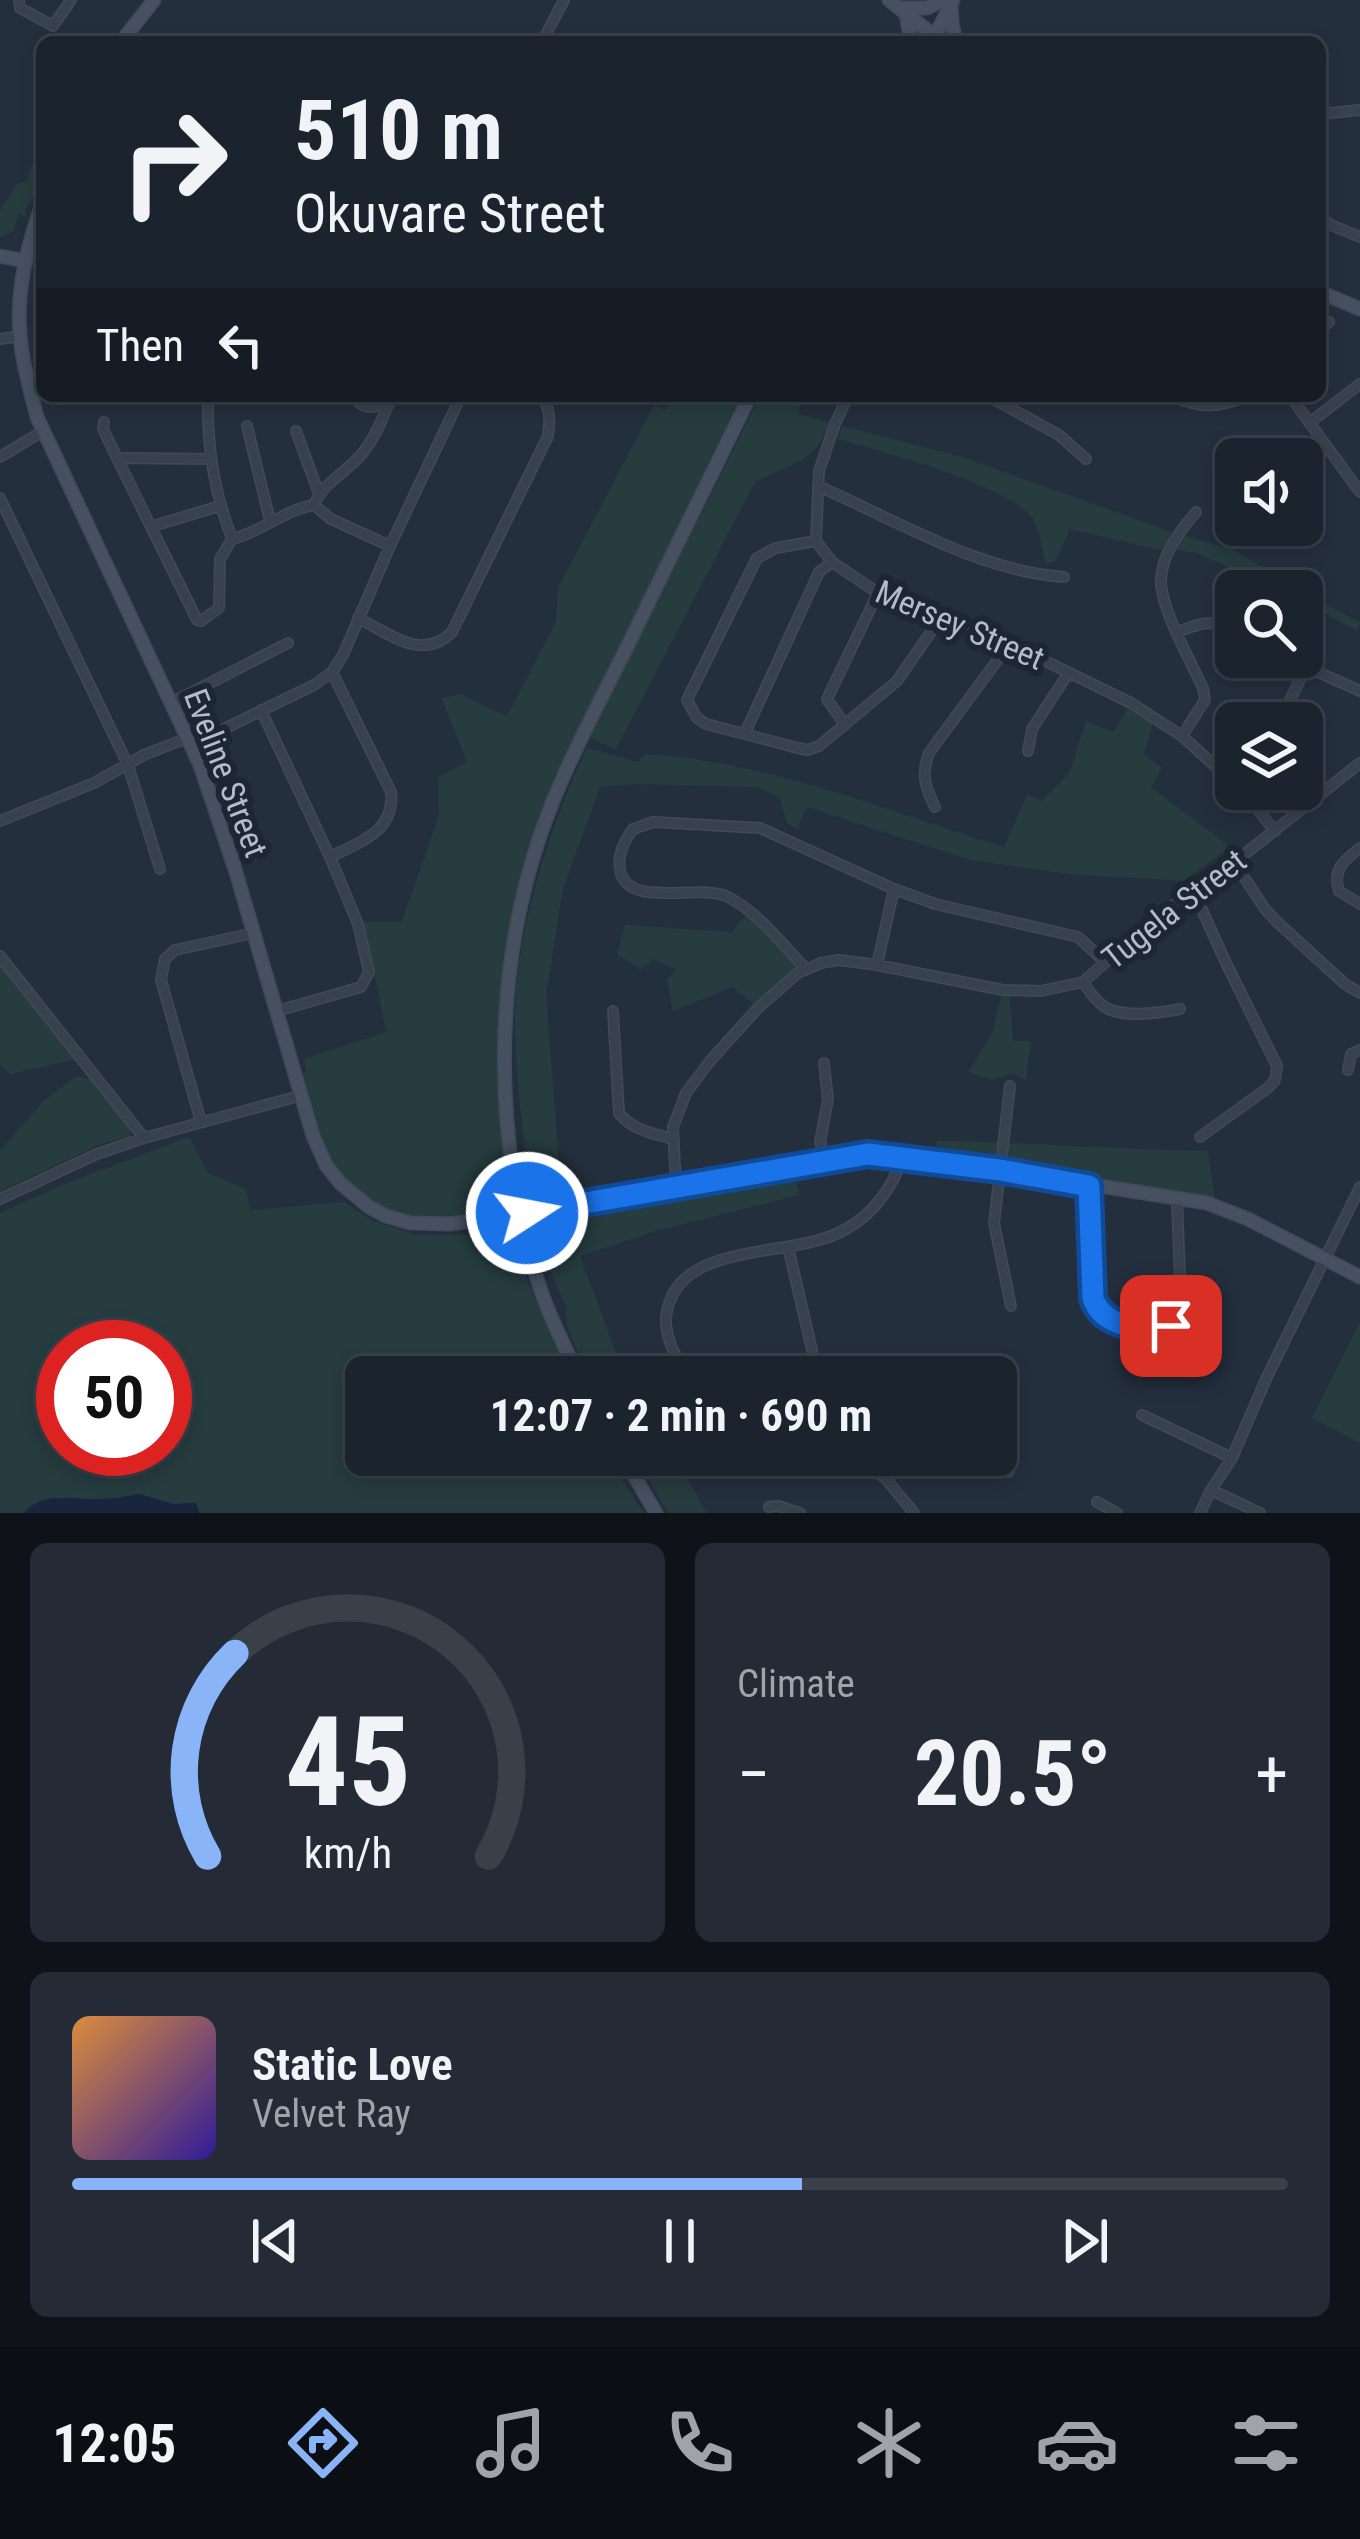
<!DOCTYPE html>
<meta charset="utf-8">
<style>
body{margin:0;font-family:"Roboto Condensed",sans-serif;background:#242b36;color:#f1f3f6;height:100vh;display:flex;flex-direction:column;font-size:45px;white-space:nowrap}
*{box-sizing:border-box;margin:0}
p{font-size:39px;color:#a0a4aa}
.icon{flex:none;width:66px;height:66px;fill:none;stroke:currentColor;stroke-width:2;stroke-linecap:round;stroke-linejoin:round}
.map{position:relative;height:1513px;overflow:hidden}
.details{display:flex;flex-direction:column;gap:30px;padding:30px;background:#0f1319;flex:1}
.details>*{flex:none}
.top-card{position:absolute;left:36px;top:36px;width:1290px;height:366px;border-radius:18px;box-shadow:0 6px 18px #0003,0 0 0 3px #39404a;background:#1b232e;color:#f1f3f6;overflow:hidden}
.fabs{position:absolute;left:1215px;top:438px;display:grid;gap:24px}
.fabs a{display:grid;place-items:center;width:108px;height:108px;border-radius:18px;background:#1b232e;box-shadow:0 6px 18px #0003,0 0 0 3px #39404a;font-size:60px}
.speed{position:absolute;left:36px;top:1320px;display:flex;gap:24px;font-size:60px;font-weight:700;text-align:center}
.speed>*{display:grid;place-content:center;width:156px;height:156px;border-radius:50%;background:#1b232e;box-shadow:0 6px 18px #0003,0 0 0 3px #39404a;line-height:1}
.speed .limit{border:18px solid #d22;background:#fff;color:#111}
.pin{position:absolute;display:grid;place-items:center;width:102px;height:102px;color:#fff;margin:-51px;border-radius:24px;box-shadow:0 6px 18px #0006}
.me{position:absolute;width:132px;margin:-66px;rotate:79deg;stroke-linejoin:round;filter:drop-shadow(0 0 9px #0008)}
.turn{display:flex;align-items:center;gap:42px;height:252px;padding:0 60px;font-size:54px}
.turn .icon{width:156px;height:156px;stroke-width:2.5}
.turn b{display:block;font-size:84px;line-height:102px}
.then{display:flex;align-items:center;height:114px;padding:0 60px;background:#0003;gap:24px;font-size:45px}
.big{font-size:90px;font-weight:700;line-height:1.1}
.details .tile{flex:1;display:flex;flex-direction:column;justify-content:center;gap:18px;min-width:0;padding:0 42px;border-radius:18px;background:#242b36}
.details .dial{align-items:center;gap:0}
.dial svg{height:312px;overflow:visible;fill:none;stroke:#39404a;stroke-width:7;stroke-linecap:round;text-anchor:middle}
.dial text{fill:#f1f3f6;stroke:none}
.song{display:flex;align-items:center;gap:36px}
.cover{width:144px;height:144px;border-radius:18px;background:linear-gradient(135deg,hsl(30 70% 55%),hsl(250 70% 35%))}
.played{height:12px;border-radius:6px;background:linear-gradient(90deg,#8ab4f8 60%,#39404a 60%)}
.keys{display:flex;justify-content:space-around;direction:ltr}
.heat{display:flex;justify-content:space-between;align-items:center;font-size:66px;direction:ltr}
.details .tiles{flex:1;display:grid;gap:30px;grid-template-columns:1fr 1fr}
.tile:last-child{grid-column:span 2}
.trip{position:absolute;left:345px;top:1356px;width:672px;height:120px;border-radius:18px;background:#1b232e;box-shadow:0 6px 18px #0003,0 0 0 3px #39404a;font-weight:700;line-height:120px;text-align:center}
.tab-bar{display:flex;height:192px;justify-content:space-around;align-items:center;background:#0b0e12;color:#a0a4aa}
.tab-bar .icon{width:84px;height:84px}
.tab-bar .current{color:#8ab4f8}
.tab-bar b{font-size:54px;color:#f1f3f6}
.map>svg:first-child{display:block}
.green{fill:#263c3f;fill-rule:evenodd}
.water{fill:#17263c}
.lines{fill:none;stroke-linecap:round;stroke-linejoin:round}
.street-casing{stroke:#414a57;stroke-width:12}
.secondary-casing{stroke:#414a57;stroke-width:15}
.street{stroke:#38414e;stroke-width:9}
.secondary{stroke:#465061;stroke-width:12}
.route-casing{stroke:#114b97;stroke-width:30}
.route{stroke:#1a73e8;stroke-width:21}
.labels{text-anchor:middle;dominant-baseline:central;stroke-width:12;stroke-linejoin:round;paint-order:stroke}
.street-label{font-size:33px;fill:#b4bcc9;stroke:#1d2633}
</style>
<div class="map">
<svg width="1360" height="1513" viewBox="0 0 1360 1513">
<rect width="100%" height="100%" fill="#242f3e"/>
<!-- green -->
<path class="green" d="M38,156l4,3c0,18 -6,37 -17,51l2,7 -9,-3 -4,17 -14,6v-27l18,-27 9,-1 3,-15 6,-3z
M673,396h77l-211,442 -33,171 6,171 -29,39 -97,-3 -60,-51 -32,-89 12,-4 -2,-13 82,-27 -22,-110 38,-1 37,-105 -1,-39 29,-15 -25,-63 18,-5 47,22 49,-94 2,-34 96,-183 11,5z
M760,396h44l-7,17 33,10 -12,23 -16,14 -47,22 -139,267 -26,-11z
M842,426l120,31 210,75 -11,18 -91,-21 -14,32 -10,3c-4,-13 -6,-35 -14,-46 -27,-35 -150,-66 -194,-79z
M1178,534l55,16 127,73 -4,7 -54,-28v-11h-23l-81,-38 -29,-4z
M1128,708l25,14 -9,32 18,14 -11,19 79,60 -46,34 -115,-7 -99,-14 -163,-53 -10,22 -10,-6 -7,-25 -22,-11 -124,-3 -34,3 -37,102 -17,106 13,167 22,23 -25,8 -24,-19 -5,-12c-7,-52 -13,-104 -12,-157 3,-80 37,-186 72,-257l51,14 8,-8c123,8 241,56 358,93l23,-52 15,6 28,-29 16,-51 28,11z
M748,913l58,56 -48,39 -25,-21 -60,24 -6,-32 9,-9 -23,-11 -12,11 -24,-16 8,-29 107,7z
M0,956l82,102 -72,16 -10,-9z
M1003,990l6,1 4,50h18l-5,39 -14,-7 -19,7 -25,-8 23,-36z
M77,1076l17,4 38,51 -2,5 -31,9 -99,46v-40l43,-50z
M189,1137l19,36 38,16 4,21 95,-8 26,18 46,15 72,-1 11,2 17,15 13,37 40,89h-204v78h134l8,14 9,-5 6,10 34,-19h49l38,58h-445l-3,-10 -23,1 -33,-10 -35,6 -56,-2 -20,8 -5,7h-24v-300l67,-30zM63,1347h102v102h-102z
M937,1141c90,1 181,9 271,10l7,48 -209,-34 -71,-9z
M796,1172l3,23 -147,37 -72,24 45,121h-37l-21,-51 -1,-20 -19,-41 -1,-14 12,-23 11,-9 66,-20 50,-4z
M1360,1322v121l-48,-25z
M634,1455h40l33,58h-39z"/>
<!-- water -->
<path class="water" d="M140,1494l33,10 23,-1 3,10h-175c20,-22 49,-13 76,-14 14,0 27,-3 40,-5z"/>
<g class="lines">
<defs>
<path id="street" d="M19,0l1,8 33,18 18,-26
M542,42l22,-42
M1320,114l40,-4
M1320,217l11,8 29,12
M1320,329l9,-7
M0,339l20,-3
M208,396c-1,53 6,94 24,143
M354,396c8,14 22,14 33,4
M848,396l-13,28 -16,47 -3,70 16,21 46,31 104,37 149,73 51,33 54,49
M988,396l71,39 27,24
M1173,396c30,14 45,11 75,0
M1290,396l70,96
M104,422l-1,7 14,29 80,162 4,1 18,-13 1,-49 12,-20c30,-7 52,-29 82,-34 8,-21 31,-32 46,-49 15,-17 23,-39 32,-60
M1309,423l51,-39
M247,426l23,95
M296,431l23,63
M0,457l43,-26
M117,458l93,1
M818,486c78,34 160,85 246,91
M0,498l128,267 32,104
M314,505l17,14 59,27
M153,526l67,-20
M816,541l-40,7 -19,10 -70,142 10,18 9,6 92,24 10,2 11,-4 78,-65 45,-65
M358,618c32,16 64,44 94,14l96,-196c2,-15 3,-28 -7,-40
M1177,632c27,-10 33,-13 59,0
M1285,657l75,34
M171,703l117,-60
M261,710l69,147 28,67 11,48 -8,15 -84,24
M1279,723l27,-56
M845,725l-18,-26 51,-106
M745,733l74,-161 13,-10
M1182,736l23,-36 -2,-12c-12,-26 -43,-81 -42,-108 1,-27 19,-49 35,-68
M191,745l123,-60 18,-13 11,-17 47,-109 71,-150
M1028,751l4,-22 37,-57
M1241,789l34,42
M935,807c-10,-20 -14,-33 -6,-54l81,-110
M0,821l94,-38 50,-28 43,-17
M1360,848c-16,12 -28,22 -21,43l21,13
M330,857c30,-15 65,-25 61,-65l-59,-120
M1234,862l31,47 11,12 69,63 15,9
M1193,890l33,73 51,103 -2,14 -6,7 -69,50
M0,956l144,182
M877,965l17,-76
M806,969c-23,-24 -48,-57 -78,-72 -27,-14 -96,11 -107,-23 -5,-16 3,-33 12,-45l20,-7 107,6 134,61 41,15 143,33 26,24
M1083,982c5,7 11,17 19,23 17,14 58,8 78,4
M613,1011l6,102c13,17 33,20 54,26
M824,1063l4,36 -8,43 6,17
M1348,1070l3,-16 9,-4
M1010,1086l-16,137 17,83
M201,1122l-40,-142 4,-21 10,-9 79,-17
M676,1186l-3,-59 13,-34 24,-32 48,-53 40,-35 23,-10 18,-3 38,5 126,25 38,1 42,-9 75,-66 83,-59 119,-94
M1089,1186l6,120c5,7 6,10 15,14 10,5 53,11 62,5 7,-5 7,-12 9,-19l-4,-108
M0,1199l97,-45 47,-16 155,-42
M788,1247l24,103
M691,1377c-14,-15 -26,-38 -25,-59 8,-81 127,-57 180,-89 29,-16 46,-42 57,-71
M1142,1415l90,43
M855,1455l31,24 28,34
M886,1479l20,-16 19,-6 84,15
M1211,1490l49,23
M1097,1502l20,11
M769,1507l9,-1 22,7
M1200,1513l11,-23 21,-32 35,-81 93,-190"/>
<path id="secondary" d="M889,0l53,42
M951,5l1,18 4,19
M901,8h26l16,-8
M906,14l5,28
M121,42l33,-42
M932,42l21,-42
M42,204c-14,41 -26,85 -22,130 2,28 10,55 17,83l163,348 35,104 78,267 13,29 14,18 29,24 17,9 24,7 40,1 71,-10 216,-40 132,-20 131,16 207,33 41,16 112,58
M0,256l25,5
M1320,292l40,17
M518,1165c8,22 24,33 47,37
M484,1219c16,-11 25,-22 28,-41
M485,1220l22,10 19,19
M537,1256l13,-29 22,-20
M579,1377c-14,-30 -30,-60 -40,-92 -45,-142 -47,-304 0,-446 22,-66 56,-128 87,-190 42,-84 82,-169 124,-253
M622,1455l34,58"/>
</defs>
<!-- street casing -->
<use href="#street" class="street-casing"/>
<!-- secondary casing -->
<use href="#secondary" class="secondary-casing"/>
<!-- street -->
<use href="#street" class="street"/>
<!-- secondary -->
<use href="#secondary" class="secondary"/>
</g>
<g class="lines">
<defs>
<path id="route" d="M527,1213l341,-59 132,16 89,16 4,112c9,29 51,34 78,28"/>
</defs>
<!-- route casing -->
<use href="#route" class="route-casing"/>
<!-- route -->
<use href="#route" class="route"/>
</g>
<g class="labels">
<!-- street labels -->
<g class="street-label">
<text transform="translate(960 625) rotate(23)">Mersey Street</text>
<text transform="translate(226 773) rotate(69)">Eveline Street</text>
<text transform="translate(1174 909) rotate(-38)">Tugela Street</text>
</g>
</g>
</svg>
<div class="fabs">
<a><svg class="icon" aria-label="sound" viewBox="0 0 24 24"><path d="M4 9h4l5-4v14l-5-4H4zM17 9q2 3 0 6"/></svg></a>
<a><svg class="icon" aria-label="search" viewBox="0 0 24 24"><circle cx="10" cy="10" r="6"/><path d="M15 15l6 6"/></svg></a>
<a><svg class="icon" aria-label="layers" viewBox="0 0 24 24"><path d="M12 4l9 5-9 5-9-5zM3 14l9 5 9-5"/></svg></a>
</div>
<div class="speed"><div class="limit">50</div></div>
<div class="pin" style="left:1171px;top:1326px;background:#d93025"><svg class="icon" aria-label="arrive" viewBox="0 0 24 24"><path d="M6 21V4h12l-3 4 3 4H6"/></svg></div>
<svg class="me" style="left:527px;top:1213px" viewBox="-20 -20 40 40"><circle r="17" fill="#1a73e8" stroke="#fff" stroke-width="3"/><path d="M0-11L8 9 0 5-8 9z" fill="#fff"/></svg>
<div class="trip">12:07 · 2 min · 690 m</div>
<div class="top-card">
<div class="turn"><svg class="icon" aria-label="right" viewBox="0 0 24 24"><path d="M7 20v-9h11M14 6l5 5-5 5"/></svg><div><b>510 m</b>Okuvare Street</div></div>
<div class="then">Then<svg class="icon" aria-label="left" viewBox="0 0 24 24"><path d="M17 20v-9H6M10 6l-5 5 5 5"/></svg></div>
</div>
</div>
<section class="details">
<div class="tiles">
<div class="tile dial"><svg viewBox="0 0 100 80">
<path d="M14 69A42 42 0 1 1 86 69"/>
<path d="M14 69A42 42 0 0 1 21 17" stroke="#8ab4f8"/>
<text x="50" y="56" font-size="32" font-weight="700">45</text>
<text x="50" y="72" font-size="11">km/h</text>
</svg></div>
<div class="tile"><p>Climate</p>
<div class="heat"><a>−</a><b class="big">20.5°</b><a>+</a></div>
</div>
<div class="tile">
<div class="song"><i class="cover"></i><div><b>Static Love</b><p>Velvet Ray</p></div></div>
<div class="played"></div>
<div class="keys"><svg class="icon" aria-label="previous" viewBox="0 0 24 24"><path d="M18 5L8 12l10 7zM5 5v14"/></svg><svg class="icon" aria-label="pause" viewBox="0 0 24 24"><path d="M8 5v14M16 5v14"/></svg><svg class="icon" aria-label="next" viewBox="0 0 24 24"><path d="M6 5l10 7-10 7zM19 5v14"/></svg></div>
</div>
</div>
</section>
<nav class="tab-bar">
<b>12:05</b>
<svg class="icon current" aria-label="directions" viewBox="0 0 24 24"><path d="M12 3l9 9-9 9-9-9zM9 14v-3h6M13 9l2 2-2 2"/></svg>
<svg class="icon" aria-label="music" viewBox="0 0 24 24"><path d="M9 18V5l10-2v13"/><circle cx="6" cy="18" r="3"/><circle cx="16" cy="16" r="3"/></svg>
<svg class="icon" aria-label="phone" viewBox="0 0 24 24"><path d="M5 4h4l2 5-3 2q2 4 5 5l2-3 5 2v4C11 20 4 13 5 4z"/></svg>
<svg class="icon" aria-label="climate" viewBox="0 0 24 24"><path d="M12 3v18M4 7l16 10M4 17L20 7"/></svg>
<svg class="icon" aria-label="car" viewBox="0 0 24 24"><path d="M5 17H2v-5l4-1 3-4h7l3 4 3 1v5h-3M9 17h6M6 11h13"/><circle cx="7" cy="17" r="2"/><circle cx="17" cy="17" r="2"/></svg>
<svg class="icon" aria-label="filters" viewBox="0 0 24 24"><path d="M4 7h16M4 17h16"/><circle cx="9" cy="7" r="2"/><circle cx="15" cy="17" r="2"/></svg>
</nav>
